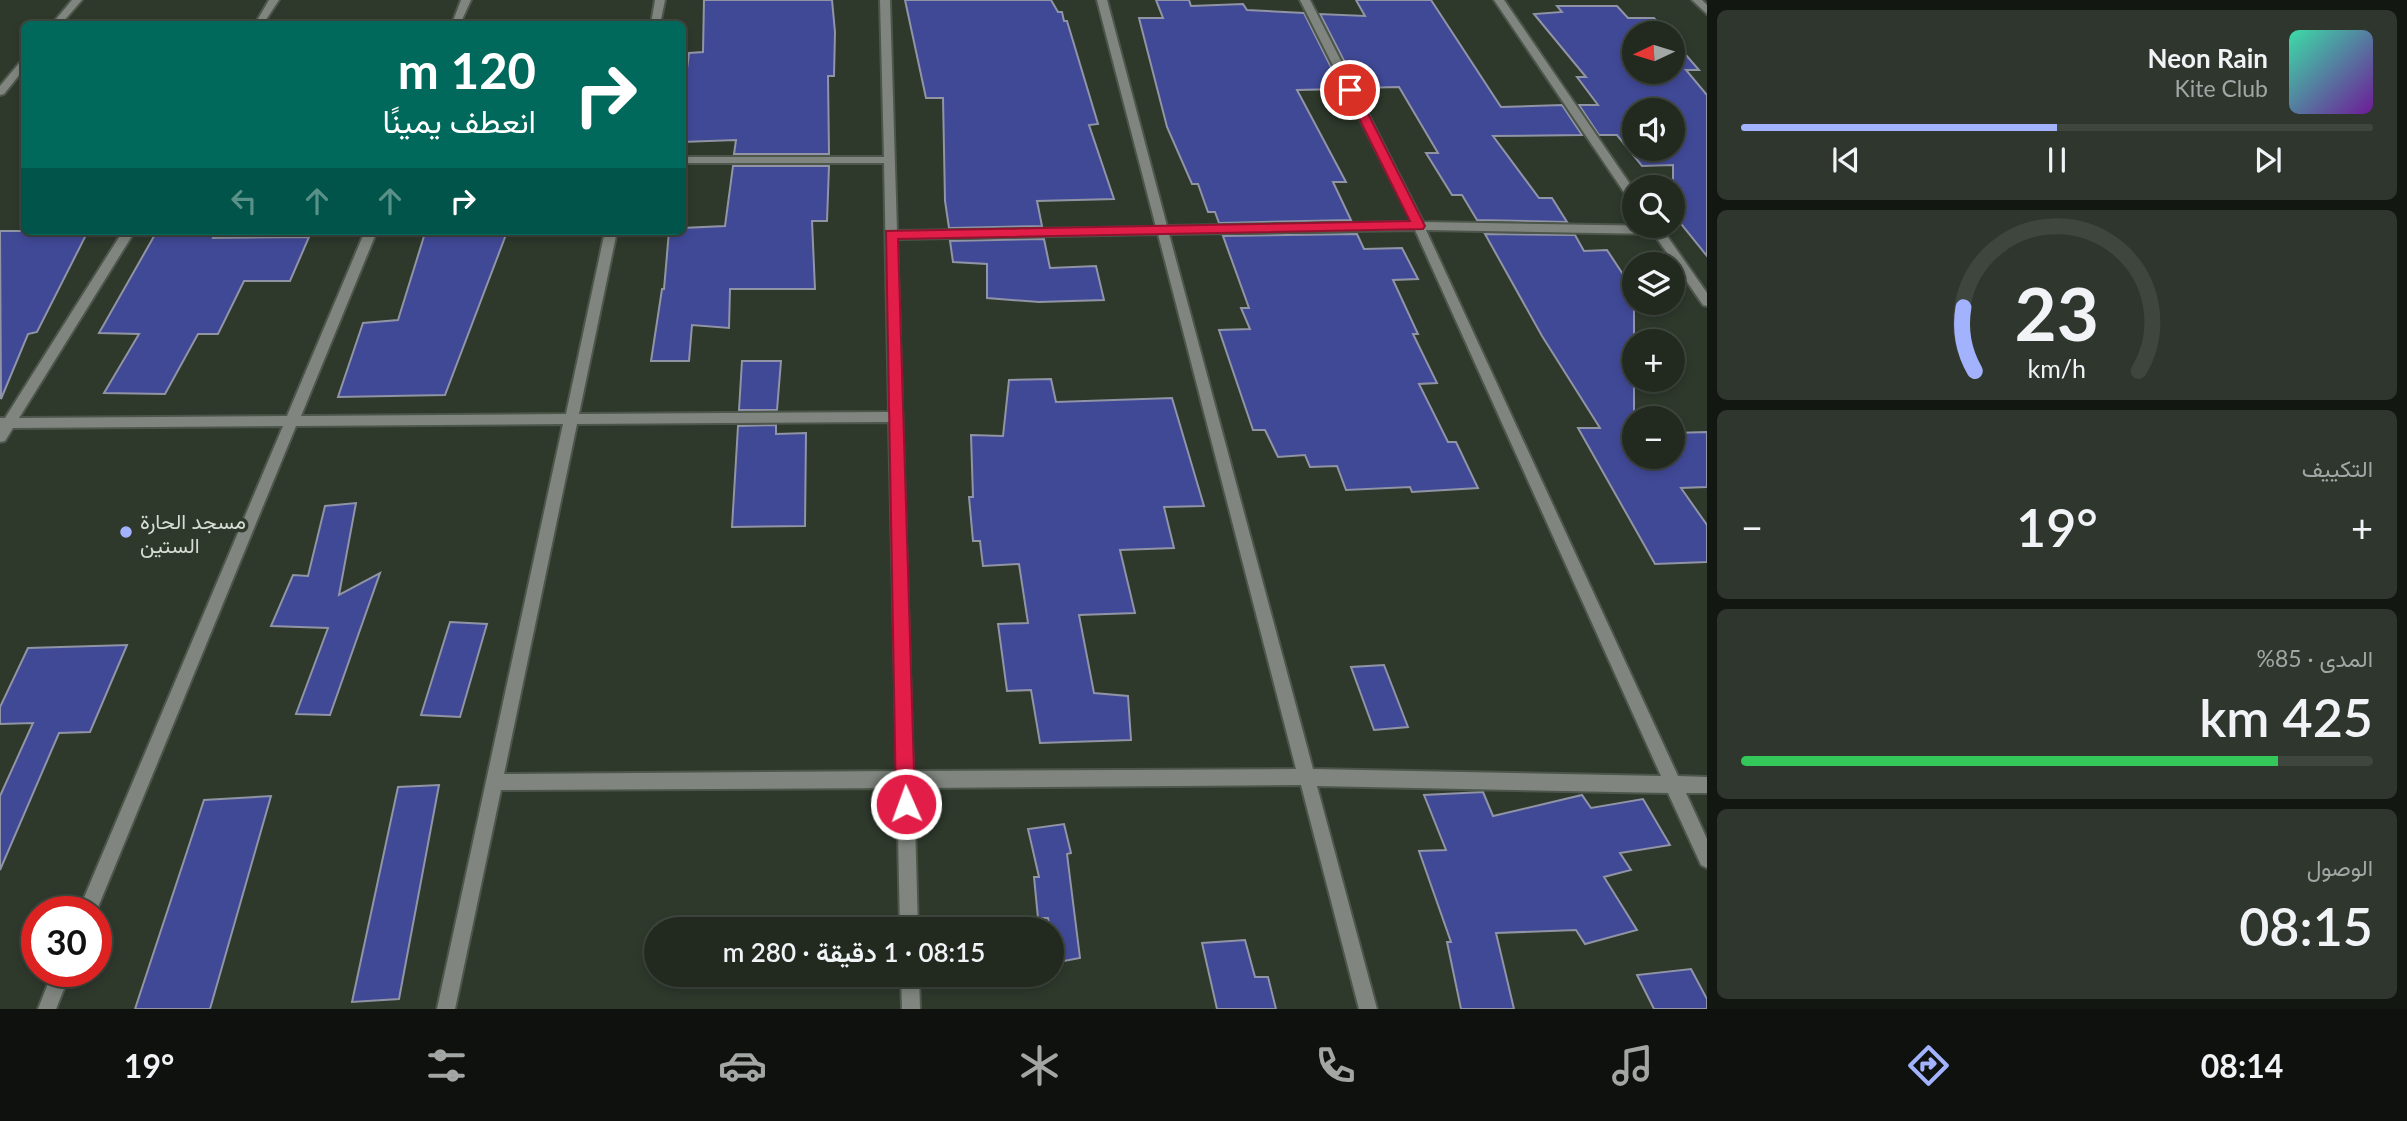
<!DOCTYPE html>
<html lang="ar">
<meta charset="utf-8">
<style>
body{margin:0;font-family:Lato,Vazirmatn,sans-serif;background:#2e362d;color:#f1f3f6;direction:rtl;height:100vh;display:flex;flex-direction:column;font-size:26px;white-space:nowrap}
*{box-sizing:border-box;margin:0}
p{font-size:23px;color:#a2a7a5}
.icon{flex:none;width:38px;height:38px;fill:none;stroke:currentColor;stroke-width:2;stroke-linecap:round;stroke-linejoin:round}
.map{position:relative;flex:1;overflow:hidden;direction:ltr}
.sheet{display:flex;flex-direction:column;gap:10px;padding:10px;background:#131712;width:700px}
.sheet>*{flex:none}
.banner{position:absolute;left:21px;top:21px;width:665px;height:214px;border-radius:10px;box-shadow:0 4px 10px #0003,0 0 0 2px #3f463e;direction:rtl;background:#00695c;color:#fff;overflow:hidden}
.needle{width:46px;rotate:266deg}
.controls{position:absolute;left:1622px;top:21px;display:grid;gap:14px}
.controls a{display:grid;place-items:center;width:63px;height:63px;border-radius:50%;background:#222a20;box-shadow:0 4px 10px #0003,0 0 0 2px #3f463e;font-size:35px}
.speed{position:absolute;left:21px;top:896px;display:flex;gap:14px;font-size:35px;font-weight:700;text-align:center}
.speed>*{display:grid;place-content:center;width:91px;height:91px;border-radius:50%;background:#222a20;box-shadow:0 4px 10px #0003,0 0 0 2px #3f463e;line-height:1}
.speed .limit{border:10px solid #d22;background:#fff;color:#111}
.pin{position:absolute;display:grid;place-items:center;width:60px;height:60px;color:#fff;margin:-30px;border:4px solid #fff;border-radius:50%;box-shadow:0 2px 7px #0007}
.me{position:absolute;width:77px;margin:-38px;rotate:358deg;stroke-linejoin:round;filter:drop-shadow(0 0 5px #0008)}
.turn{display:flex;align-items:center;gap:24px;height:147px;padding:0 35px;font-size:32px}
.turn .icon{width:91px;height:91px;stroke-width:2.5}
.turn b{display:block;font-size:49px;line-height:60px}
.lanes{display:flex;align-items:center;height:66px;padding:0 35px;background:#0003;justify-content:center;gap:35px;direction:ltr}
.lanes .off{opacity:.35}
.big{font-size:52px;font-weight:600;line-height:1.1}
.sheet .tile{flex:1;display:flex;flex-direction:column;justify-content:center;gap:10px;min-width:0;padding:0 24px;border-radius:10px;background:#2e362d}
.sheet .dial{align-items:center;gap:0}
.dial svg{height:182px;overflow:visible;fill:none;stroke:#3f463e;stroke-width:7;stroke-linecap:round;text-anchor:middle}
.dial text{fill:#f1f3f6;stroke:none}
.song{display:flex;align-items:center;gap:21px}
.cover{width:84px;height:84px;border-radius:10px;background:linear-gradient(135deg,hsl(160 70% 55%),hsl(280 70% 35%))}
.played{height:7px;border-radius:4px;background:linear-gradient(90deg,#a3b2fd 50%,#3f463e 50%)}
.keys{display:flex;justify-content:space-around;direction:ltr}
.heat{display:flex;justify-content:space-between;align-items:center;font-size:38px;direction:ltr}
.charge{height:10px;border-radius:5px;background:linear-gradient(90deg,#34c759 85%,#3f463e 0)}
.trip{position:absolute;left:644px;top:917px;width:420px;height:70px;border-radius:35px;background:#222a20;box-shadow:0 4px 10px #0003,0 0 0 2px #3f463e;font-weight:600;line-height:70px;text-align:center;direction:rtl}
.tab-bar{display:flex;height:112px;justify-content:space-around;align-items:center;background:#0e110d;color:#a2a7a5}
.tab-bar .icon{width:49px;height:49px}
.tab-bar .current{color:#a3b2fd}
.tab-bar b{font-size:32px;color:#f1f3f6}
main{display:flex;flex:1;min-height:0}
.map>svg:first-child{display:block}
.building{fill:#404996;stroke:#9094a5;stroke-width:2;fill-rule:evenodd}
.lines{fill:none;stroke-linecap:round;stroke-linejoin:round}
.minor-casing{stroke:#4c564a;stroke-width:4}
.minor{fill:#80857f;fill-rule:evenodd}
.route{fill:#e11d48;stroke:#92132f;stroke-width:2}
.poi-dot{fill:#a3b2fd;stroke:#2e382b;stroke-width:2.5}
.labels{text-anchor:middle;dominant-baseline:central;stroke-width:7;stroke-linejoin:round;paint-order:stroke}
.poi-label{font-size:21px;fill:#d7ddd5;stroke:#2e382b;text-anchor:start}
</style>
<main>
<section class="sheet">
<div class="tile">
<div class="song"><i class="cover"></i><div><b>Neon Rain</b><p>Kite Club</p></div></div>
<div class="played"></div>
<div class="keys"><svg class="icon" aria-label="previous" viewBox="0 0 24 24"><path d="M18 5L8 12l10 7zM5 5v14"/></svg><svg class="icon" aria-label="pause" viewBox="0 0 24 24"><path d="M8 5v14M16 5v14"/></svg><svg class="icon" aria-label="next" viewBox="0 0 24 24"><path d="M6 5l10 7-10 7zM19 5v14"/></svg></div>
</div>
<div class="tile dial"><svg viewBox="0 0 100 80">
<path d="M14 69A42 42 0 1 1 86 69"/>
<path d="M14 69A42 42 0 0 1 9 41" stroke="#a3b2fd"/>
<text x="50" y="56" font-size="32" font-weight="700">23</text>
<text x="50" y="72" font-size="11">km/h</text>
</svg></div>
<div class="tile"><p>التكييف</p>
<div class="heat"><a>−</a><b class="big">19°</b><a>+</a></div>
</div>
<div class="tile"><p>المدى · 85%</p><b class="big">425 km</b><div class="charge"></div></div>
<div class="tile"><p>الوصول</p><b class="big">08:15</b></div>
</section>
<div class="map">
<svg width="1707" height="1009" viewBox="0 0 1707 1009">
<rect width="100%" height="100%" fill="#2e382b"/>
<!-- building -->
<path class="building" d="M704,0h128l3,32 -1,44h-6l1,78h-95l2,-14 -54,2v-32l7,-57 14,-1z
M905,0h146l7,12h4l2,9h3l31,103 -9,1 25,74 -77,2 5,25 -93,2 -4,-27 -2,-103h-17z
M1156,0h33l2,6 52,-2 4,6 57,3 38,76 -45,1 49,92h-13l18,38 -132,3 -4,-11h-7l-10,-28h-6l-25,-57 -28,-109h24z
M1356,0h75l70,107 61,-2 20,30 -89,1 46,62h13l15,24 -90,-2 -15,-25h-10l-26,-42h12l-39,-66 -41,1 -38,-74 45,2z
M1557,6h60l11,12h26l13,15h-33v39h39v-32l26,30h-13l21,25v161l-34,-42v-49l-31,1 -25,-31h-18l-20,-30h19l-21,-28h9l-52,-63 28,-2zM1634,110h39v39h-39z
M733,166h96l-2,55h-15l3,68h-85l-1,39 -37,-3 -3,36h-38l11,-72h2l5,-58h13v-3l43,-2z
M0,231h88l-51,101 -9,2 -27,65z
M157,231h59l-3,7 96,-1 -19,44h-46l-26,53h-20l-33,60 -61,-1 35,-59 -40,-1z
M507,232l-62,163 -107,2 25,-74 35,-3 27,-87z
M1357,234l7,15 38,-1 16,31 -25,1 25,54h-5l24,49 -18,1 29,58h8l22,46 -66,4 -2,-5 -64,3 -9,-24 -27,1 -5,-12 -27,2 -13,-27h-12l-34,-100 31,-1 -9,-21h8l-26,-72z
M1485,234l90,1 9,16 23,-1 27,41v166h39v-24l34,-1v55l-26,1 26,37v37l-52,2 -77,-136h22l-58,-92z
M1044,239l6,29 46,-2 8,34 -65,2 -52,-4v-34l-34,-2 -3,-21z
M742,361h39l-4,49h-38z
M1051,379l5,23 116,-4 32,108 -40,1 10,41 -54,2 15,63 -56,2 15,78 34,3 3,44 -91,3 -9,-53 -24,1 -9,-67 30,-1 -9,-59 -36,2 -3,-25h-7l-4,-44h4l-2,-62 32,1 6,-56z
M776,425v9l30,-1 -1,93 -73,1 6,-101z
M356,503l-17,92 41,-22 -50,142 -34,-1 32,-86 -57,-2 22,-51 15,1 17,-70z
M450,622l37,2 -27,93 -39,-2z
M127,645l-37,87 -31,1 -59,137v-74l33,-73 -33,1v-17l28,-59z
M1384,665l24,62 -34,3 -23,-63z
M439,785l-40,214 -47,3 46,-215z
M1483,792l10,24 89,-21 9,13 52,-9 27,46 -50,8 11,17 -27,7 33,53 -52,14 -9,-14 -80,3 18,76h-53l-14,-67h4l-32,-91 27,-1 -22,-55z
M271,796l-61,213h-75l69,-209z
M1064,824l7,29 -4,1 13,104 -22,4 -10,-44h-10l-4,-41h5l-11,-48z
M1245,940l10,37h13l8,32h-59l-15,-66z
M1691,969l16,30v10h-53l-17,-34z"/>
<g class="lines">
<defs>
<path id="minor" d="M72,0h10l-21,24h-9z
M269,0h10l-16,24h-8z
M461,0h10l-11,24h-8z
M655,0h10l-5,24h-9z
M880,0h10l7,231 259,-4 -59,-227h10l60,226 245,-4 -112,-222h10l113,222 237,4 47,67v13l-4,-1 -49,-71 -228,-4 252,546 29,1v16h-21l21,46v29l-6,-3 -33,-72 -351,-7 60,223h-18l-58,-224 -387,3 4,141h-18l-3,-141 -396,2 -46,219h-18l126,-585 -267,2 -200,486h-18l205,-486 -270,2 -8,13 -5,1v-24h5l118,-187h12l-116,187 268,-2 78,-185h12l-76,185 265,-2 39,-183h12l-38,183 310,-2 -5,-249h-202v-6h202zM1415,230l246,546 -348,-7 -144,-535zM1158,234l138,535 -383,2 -16,-532zM889,422l8,349 -393,3 73,-350z
M1494,0h10l130,190v12l-4,-1z
M1692,0h10l5,5v9z
M24,60v9l-20,25 -4,1v-9l21,-25z
M53,971h18l-15,38h-18z
M901,975h18l1,34h-18z"/>
</defs>
<!-- minor casing -->
<use href="#minor" class="minor-casing"/>
<!-- minor -->
<use href="#minor" class="minor"/>
</g>
<!-- route -->
<path class="route" d="M1346,88l10,2 69,136 -2,3 -525,10 17,565 -2,7 -7,3 -7,-3 -3,-7 -10,-573 524,-10 -65,-131z"/>
<!-- markers -->
<circle class="poi-dot" cx="126" cy="532" r="7"/>
<g class="labels">
<!-- poi labels -->
<g class="poi-label">
<text x="140" y="520">مسجد الحارة<tspan x="140" dy="24">الستين</tspan></text>
</g>
</g>
</svg>
<div class="controls">
<a><svg class="needle" viewBox="-14 -14 28 28"><path d="M0-13l5 13h-10z" fill="#e53935"/><path d="M0 13l5-13h-10z" fill="#a2a7a5"/></svg></a>
<a><svg class="icon" aria-label="sound" viewBox="0 0 24 24"><path d="M4 9h4l5-4v14l-5-4H4zM17 9q2 3 0 6"/></svg></a>
<a><svg class="icon" aria-label="search" viewBox="0 0 24 24"><circle cx="10" cy="10" r="6"/><path d="M15 15l6 6"/></svg></a>
<a><svg class="icon" aria-label="layers" viewBox="0 0 24 24"><path d="M12 4l9 5-9 5-9-5zM3 14l9 5 9-5"/></svg></a>
<a>+</a>
<a>−</a>
</div>
<div class="speed"><div class="limit">30</div></div>
<div class="pin" style="left:1350px;top:90px;background:#d93025"><svg class="icon" aria-label="arrive" viewBox="0 0 24 24"><path d="M6 21V4h12l-3 4 3 4H6"/></svg></div>
<svg class="me" style="left:906px;top:804px" viewBox="-20 -20 40 40"><circle r="17" fill="#e11d48" stroke="#fff" stroke-width="3"/><path d="M0-11L8 9 0 5-8 9z" fill="#fff"/></svg>
<div class="trip">08:15 · 1 دقيقة · 280 m</div>
<div class="banner">
<div class="turn"><svg class="icon" aria-label="right" viewBox="0 0 24 24"><path d="M7 20v-9h11M14 6l5 5-5 5"/></svg><div><b>120 m</b>انعطف يمينًا</div></div>
<div class="lanes"><svg class="icon off" aria-label="left" viewBox="0 0 24 24"><path d="M17 20v-9H6M10 6l-5 5 5 5"/></svg><svg class="icon off" aria-label="ahead" viewBox="0 0 24 24"><path d="M12 20V5M6 11l6-6 6 6"/></svg><svg class="icon off" aria-label="ahead" viewBox="0 0 24 24"><path d="M12 20V5M6 11l6-6 6 6"/></svg><svg class="icon" aria-label="right" viewBox="0 0 24 24"><path d="M7 20v-9h11M14 6l5 5-5 5"/></svg></div>
</div>
</div>
</main>
<nav class="tab-bar">
<b>08:14</b>
<svg class="icon current" aria-label="directions" viewBox="0 0 24 24"><path d="M12 3l9 9-9 9-9-9zM9 14v-3h6M13 9l2 2-2 2"/></svg>
<svg class="icon" aria-label="music" viewBox="0 0 24 24"><path d="M9 18V5l10-2v13"/><circle cx="6" cy="18" r="3"/><circle cx="16" cy="16" r="3"/></svg>
<svg class="icon" aria-label="phone" viewBox="0 0 24 24"><path d="M5 4h4l2 5-3 2q2 4 5 5l2-3 5 2v4C11 20 4 13 5 4z"/></svg>
<svg class="icon" aria-label="climate" viewBox="0 0 24 24"><path d="M12 3v18M4 7l16 10M4 17L20 7"/></svg>
<svg class="icon" aria-label="car" viewBox="0 0 24 24"><path d="M5 17H2v-5l4-1 3-4h7l3 4 3 1v5h-3M9 17h6M6 11h13"/><circle cx="7" cy="17" r="2"/><circle cx="17" cy="17" r="2"/></svg>
<svg class="icon" aria-label="filters" viewBox="0 0 24 24"><path d="M4 7h16M4 17h16"/><circle cx="9" cy="7" r="2"/><circle cx="15" cy="17" r="2"/></svg>
<b>19°</b>
</nav>
